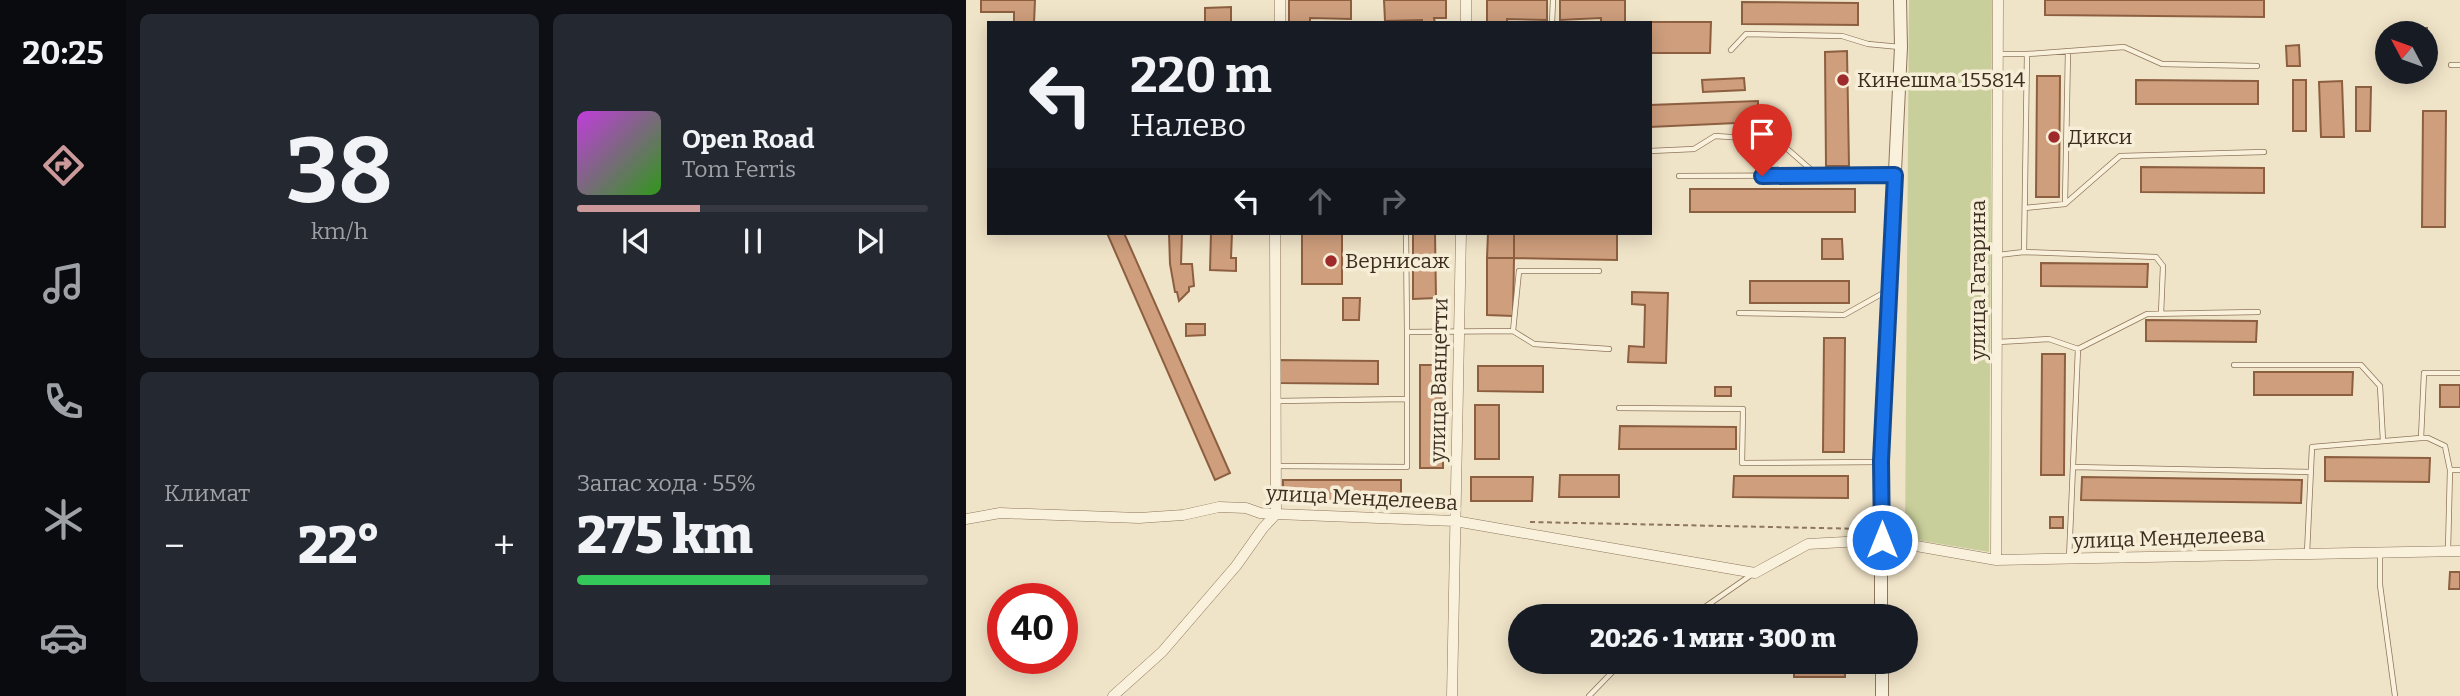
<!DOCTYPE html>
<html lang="ru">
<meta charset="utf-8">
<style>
body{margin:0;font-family:Bitter,serif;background:#242831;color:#f1f3f6;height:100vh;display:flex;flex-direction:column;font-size:26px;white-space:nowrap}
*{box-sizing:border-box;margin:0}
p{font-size:23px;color:#9ea1a6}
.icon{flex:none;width:38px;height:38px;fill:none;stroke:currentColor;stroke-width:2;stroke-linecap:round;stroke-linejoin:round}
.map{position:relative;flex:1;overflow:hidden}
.sheet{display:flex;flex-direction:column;gap:14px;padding:14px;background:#0d0f14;width:840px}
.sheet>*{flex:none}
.top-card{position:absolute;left:21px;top:21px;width:665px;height:214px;border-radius:0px;box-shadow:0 4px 18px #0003;background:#171b24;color:#f1f3f6;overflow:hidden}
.needle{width:46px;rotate:311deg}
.buttons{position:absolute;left:1409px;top:21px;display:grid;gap:14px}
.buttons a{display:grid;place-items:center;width:63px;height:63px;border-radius:50%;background:#171b24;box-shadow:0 4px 18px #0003;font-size:35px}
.speed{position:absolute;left:21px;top:583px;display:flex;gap:14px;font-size:35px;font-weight:700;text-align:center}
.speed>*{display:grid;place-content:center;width:91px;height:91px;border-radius:50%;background:#171b24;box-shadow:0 4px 18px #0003;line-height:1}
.speed .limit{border:10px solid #d22;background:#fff;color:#111}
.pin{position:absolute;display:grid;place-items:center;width:60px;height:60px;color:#fff;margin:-72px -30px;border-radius:50% 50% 50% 0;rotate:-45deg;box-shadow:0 0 7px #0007}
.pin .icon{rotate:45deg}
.me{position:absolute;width:77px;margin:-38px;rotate:0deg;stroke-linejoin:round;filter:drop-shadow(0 0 5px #0008)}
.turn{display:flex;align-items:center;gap:24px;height:147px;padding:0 28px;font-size:32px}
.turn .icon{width:91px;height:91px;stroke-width:2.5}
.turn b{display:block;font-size:49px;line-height:60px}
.lanes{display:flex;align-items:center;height:66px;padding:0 28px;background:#0003;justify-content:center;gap:35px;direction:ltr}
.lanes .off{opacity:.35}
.big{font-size:52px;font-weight:800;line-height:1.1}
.sheet .card{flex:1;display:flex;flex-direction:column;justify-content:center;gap:10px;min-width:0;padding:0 24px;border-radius:10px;background:#242831}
.sheet .dial{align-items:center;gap:0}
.dial b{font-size:91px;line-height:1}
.song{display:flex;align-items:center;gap:21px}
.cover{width:84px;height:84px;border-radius:10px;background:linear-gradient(135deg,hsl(290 70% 55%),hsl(110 70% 35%))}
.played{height:7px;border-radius:4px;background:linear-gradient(90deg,#cc999b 35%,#363941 35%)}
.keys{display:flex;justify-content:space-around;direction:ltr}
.heat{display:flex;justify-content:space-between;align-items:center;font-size:38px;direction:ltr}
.charge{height:10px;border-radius:5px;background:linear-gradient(90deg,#34c759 55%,#363941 0)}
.sheet .tiles{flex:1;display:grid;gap:14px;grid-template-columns:repeat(2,1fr)}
.trip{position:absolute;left:542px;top:604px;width:410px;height:70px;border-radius:35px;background:#171b24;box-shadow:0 4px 18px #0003;font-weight:800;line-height:70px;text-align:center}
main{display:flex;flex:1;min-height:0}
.tabs{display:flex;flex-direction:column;width:126px;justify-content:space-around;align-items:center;background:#090b0e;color:#9ea1a6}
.tabs .icon{width:49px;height:49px}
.tabs .selected{color:#cc999b}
.tabs b{font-size:32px;color:#f1f3f6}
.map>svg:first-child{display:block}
.green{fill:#c9cf9b}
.building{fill:#cf9f7d;stroke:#8d5f41;stroke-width:2}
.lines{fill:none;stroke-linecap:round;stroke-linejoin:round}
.service-casing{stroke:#8d765c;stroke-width:6}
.minor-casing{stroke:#8d765c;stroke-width:11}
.tertiary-casing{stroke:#8d765c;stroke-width:14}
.path{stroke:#8d765c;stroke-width:2;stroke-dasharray:5 3.5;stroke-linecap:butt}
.service{stroke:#faf1dc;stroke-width:4.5}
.minor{stroke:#faf1dc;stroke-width:10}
.tertiary{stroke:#faf1dc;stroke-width:12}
.route-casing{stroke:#114b97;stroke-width:18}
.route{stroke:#1a73e8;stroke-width:12}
.poi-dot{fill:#9e2a2b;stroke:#f7eed8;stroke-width:2.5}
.labels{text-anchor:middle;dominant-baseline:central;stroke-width:7;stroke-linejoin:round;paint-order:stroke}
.poi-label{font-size:21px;fill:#3d2e20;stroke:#f7eed8;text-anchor:start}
.street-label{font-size:21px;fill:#3d2e20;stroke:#f7eed8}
</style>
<main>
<nav class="tabs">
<b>20:25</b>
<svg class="icon selected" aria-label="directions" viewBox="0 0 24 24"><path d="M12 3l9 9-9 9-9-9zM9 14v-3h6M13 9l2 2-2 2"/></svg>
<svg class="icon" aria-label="music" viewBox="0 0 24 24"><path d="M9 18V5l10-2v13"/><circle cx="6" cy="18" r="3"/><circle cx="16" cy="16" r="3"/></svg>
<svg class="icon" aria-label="phone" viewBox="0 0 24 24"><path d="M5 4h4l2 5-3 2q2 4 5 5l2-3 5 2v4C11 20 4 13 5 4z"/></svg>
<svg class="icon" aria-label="climate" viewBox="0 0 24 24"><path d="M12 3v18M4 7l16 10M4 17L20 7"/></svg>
<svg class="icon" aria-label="car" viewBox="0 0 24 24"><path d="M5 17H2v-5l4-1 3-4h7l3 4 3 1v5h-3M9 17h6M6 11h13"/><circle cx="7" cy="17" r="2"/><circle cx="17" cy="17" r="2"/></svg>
</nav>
<section class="sheet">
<div class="tiles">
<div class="card dial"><b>38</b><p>km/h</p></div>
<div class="card">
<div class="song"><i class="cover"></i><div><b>Open Road</b><p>Tom Ferris</p></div></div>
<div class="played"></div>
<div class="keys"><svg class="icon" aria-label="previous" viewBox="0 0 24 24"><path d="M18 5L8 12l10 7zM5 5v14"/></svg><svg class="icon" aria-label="pause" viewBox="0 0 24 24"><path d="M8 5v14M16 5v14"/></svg><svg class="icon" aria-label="next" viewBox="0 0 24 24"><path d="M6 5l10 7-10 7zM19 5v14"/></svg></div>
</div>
<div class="card"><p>Климат</p>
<div class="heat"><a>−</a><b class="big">22°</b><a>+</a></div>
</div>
<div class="card"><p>Запас хода · 55%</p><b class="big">275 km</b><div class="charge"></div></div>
</div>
</section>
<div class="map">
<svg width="1494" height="696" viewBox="0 0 1494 696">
<rect width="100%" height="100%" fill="#f0e4c8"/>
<!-- green -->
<path class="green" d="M943,0h83l-3,552 -84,-14z"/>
<!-- building -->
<path class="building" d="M15,0h54l-1,23h-20v-11h-33z
M323,0h62v19l-41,-1v5h-21z
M418,0h62v18h-12l1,5h-13v-3l-37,1z
M521,0h60v20l-40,-1v4h-20z
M594,0h65v23h-24v-5l-41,2z
M1079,0h219v17l-219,-2z
M776,2l116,1v22l-116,-1z
M265,7v16h-26v-15z
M673,22h72l-1,31h-60v-30z
M1441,28h20v37l-1,-32h-19z
M1333,45l1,21h-13l-1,-20z
M881,51l2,115h-23l-1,-114z
M1071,76h23l-1,121h-23z
M778,78l1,12 -42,2 -1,-12z
M1170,80l122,1v23h-122z
M1327,80h13v51h-13z
M1376,81l2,56h-23l-2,-55z
M1390,87h15l-1,44h-14z
M792,101v21l-108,5v-22z
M1457,111h23l-1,116h-23z
M1175,167l123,1v25l-123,-1z
M724,189h165v23h-165z
M141,233h17l106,240 -15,7z
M203,233h13l-1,31h11l2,22 -5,1v4l-10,10 -2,-9h-2l-5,-28z
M245,233h21l-1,25h5v13l-26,-1z
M336,233h40v51h-40z
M447,233h22l1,65 -23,1z
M522,233h26v25h-27z
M548,233l103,1v26l-103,-2z
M856,239h20l1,20h-21z
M521,258h27l-1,58 -26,-1z
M1075,263l107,1 -1,23 -106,-1z
M784,281h99v22h-99z
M666,292l36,1 -2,70 -38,-1 1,-16 15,1 1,-42 -13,-1z
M377,298h17l-1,22h-16z
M1180,320l111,1 -1,21 -110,-1z
M220,324h19v11l-19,1z
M858,338h21l-1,114h-21z
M1076,354h23l-1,121h-23z
M314,360l98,1v23l-98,-1z
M454,365h23v103h-23z
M512,366h65v26l-65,-1z
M1288,372h99l-1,23h-98z
M1474,385h20v22h-20z
M749,387h16v9h-16z
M509,405h24v54h-24z
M654,426l116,1v22h-117z
M1359,457l105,1 -1,24 -104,-1z
M594,475h59v22h-60z
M768,476h114v22l-115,-1z
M505,477h62l-1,24h-61z
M1116,477l220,3 -1,23 -220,-3z
M317,480h118v22h-118z
M1084,517h13v11h-13z
M1484,572h10v17h-11z
M828,662h51v15h-51z"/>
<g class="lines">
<defs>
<path id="service" d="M586,23l1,-23
M765,50l15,-16 96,2 26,8 32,3
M1061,54l97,-7 38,17 95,2
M1485,65h9
M684,151l44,-2 21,-13 62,4 40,35
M713,176l215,-1
M1099,203l3,-152
M1059,208l40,-4 55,-48 144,-4
M440,233l1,99
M1058,252l132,5 7,9 -2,48
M1032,255l26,-3 3,-198h-29
M773,313l105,2 41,-23
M547,331l21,13 75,5
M1032,342l51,-3 29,10
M1268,365h127l19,21 3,55
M441,399v-67l106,-1 6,-60h80
M653,408l124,1 -1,54 138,-1
M1455,438h7l17,8 5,24
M311,466l130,1v-68l-130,2
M1107,467l238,5
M1482,550l2,-80h10
M1341,553l5,-106 109,-9 3,-65h36
M1414,554v31l15,111
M1103,559l9,-210 69,-35 111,-2
M830,611l84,1
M726,616l62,-43
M623,696l33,-34"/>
<path id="minor" d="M314,0v23
M500,23v-23
M0,519l34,-6 139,5 44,-3 36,-8 27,1 14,5 16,1 179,7 300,52 53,-29 74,-4 114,20 464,-9
M1030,560l2,-560
M147,696l49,-44 74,-86 27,-38 13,-14 -1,-281
M486,696l9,-463"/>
<path id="tertiary" d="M915,616v-154l20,-415 -1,-47
M916,662v34"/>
</defs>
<!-- service casing -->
<use href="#service" class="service-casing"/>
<!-- minor casing -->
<use href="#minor" class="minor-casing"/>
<!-- tertiary casing -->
<use href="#tertiary" class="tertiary-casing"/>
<!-- path -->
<path class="path" d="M564,522l337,7"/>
<!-- service -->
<use href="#service" class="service"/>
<!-- minor -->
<use href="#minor" class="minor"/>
<!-- tertiary -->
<use href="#tertiary" class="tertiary"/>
</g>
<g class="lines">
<defs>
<path id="route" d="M796,176l133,-1 -14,286 1,79"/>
</defs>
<!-- route casing -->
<use href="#route" class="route-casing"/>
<!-- route -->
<use href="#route" class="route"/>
</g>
<!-- markers -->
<g class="poi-dot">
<circle cx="877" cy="80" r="7"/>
<circle cx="1088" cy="137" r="7"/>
<circle cx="365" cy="261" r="7"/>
</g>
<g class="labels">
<!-- poi labels -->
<g class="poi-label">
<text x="891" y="80">Кинешма 155814</text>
<text x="1102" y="137">Дикси</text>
<text x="379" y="261">Вернисаж</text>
</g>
<!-- street labels -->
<g class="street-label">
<text transform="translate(1012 280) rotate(-90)">улица Гагарина</text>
<text transform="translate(473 380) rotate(-89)">улица Ванцетти</text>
<text transform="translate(396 498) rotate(3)">улица Менделеева</text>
<text transform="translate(1203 538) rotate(-2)">улица Менделеева</text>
</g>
</g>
</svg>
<div class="buttons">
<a><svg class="needle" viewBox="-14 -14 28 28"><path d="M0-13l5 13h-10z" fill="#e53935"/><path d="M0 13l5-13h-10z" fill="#9ea1a6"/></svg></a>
</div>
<div class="speed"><div class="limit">40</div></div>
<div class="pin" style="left:796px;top:176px;background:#d93025"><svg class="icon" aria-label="arrive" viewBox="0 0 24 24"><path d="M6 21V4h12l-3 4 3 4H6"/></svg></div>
<svg class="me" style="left:916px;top:540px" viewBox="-20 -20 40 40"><circle r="17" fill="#1a73e8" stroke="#fff" stroke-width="3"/><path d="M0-11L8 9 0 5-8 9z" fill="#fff"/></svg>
<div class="trip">20:26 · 1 мин · 300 m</div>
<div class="top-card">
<div class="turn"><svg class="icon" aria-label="left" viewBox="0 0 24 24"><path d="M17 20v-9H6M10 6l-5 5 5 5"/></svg><div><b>220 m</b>Налево</div></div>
<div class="lanes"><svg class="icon" aria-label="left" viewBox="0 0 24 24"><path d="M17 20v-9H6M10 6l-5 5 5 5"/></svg><svg class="icon off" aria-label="ahead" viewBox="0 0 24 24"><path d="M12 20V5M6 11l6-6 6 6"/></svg><svg class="icon off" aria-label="right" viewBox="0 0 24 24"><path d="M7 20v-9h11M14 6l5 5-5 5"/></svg></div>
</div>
</div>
</main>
